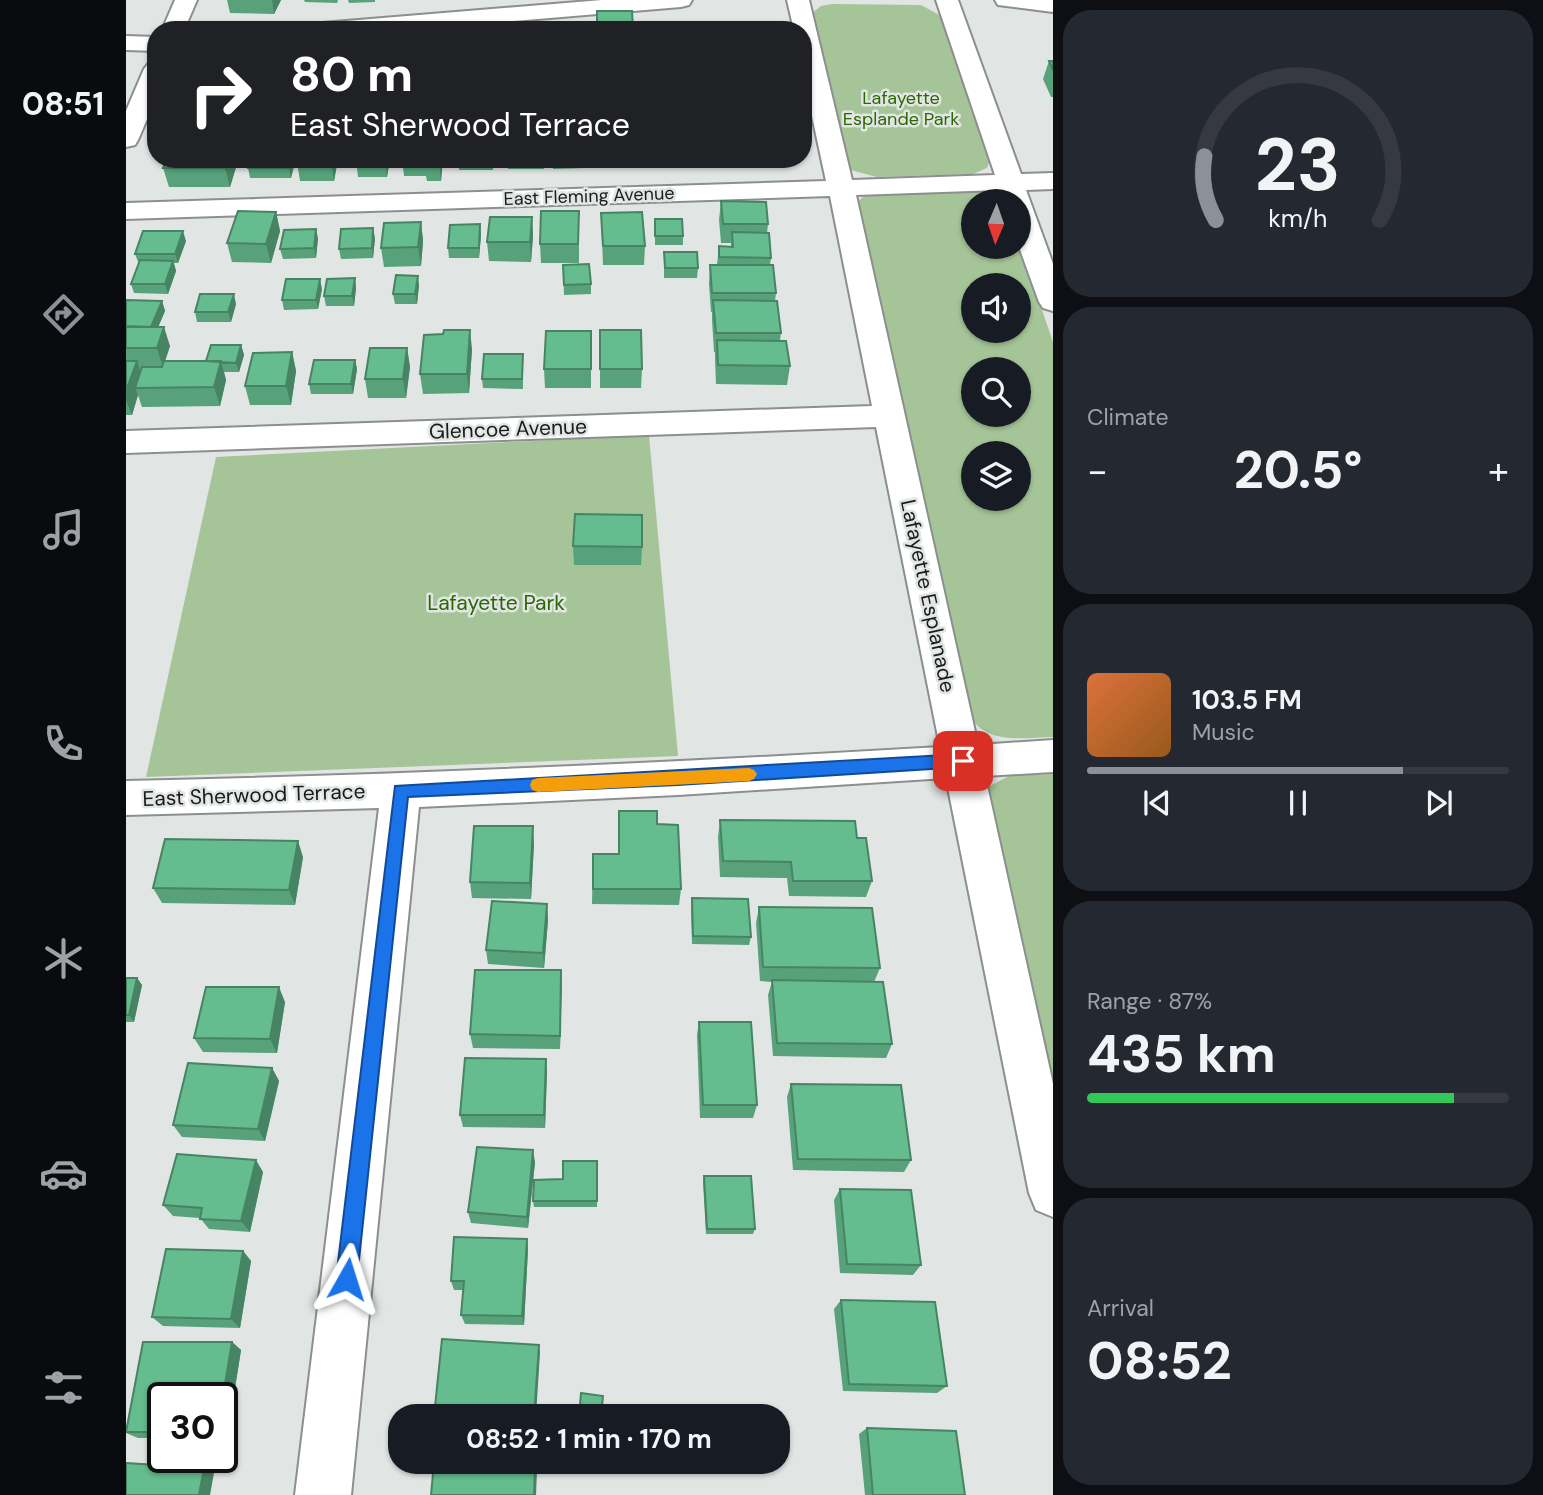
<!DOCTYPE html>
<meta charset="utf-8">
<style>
body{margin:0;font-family:"DM Sans",sans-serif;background:#242831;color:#f1f3f6;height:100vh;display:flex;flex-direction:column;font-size:26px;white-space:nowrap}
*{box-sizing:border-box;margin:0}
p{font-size:23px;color:#9ea1a6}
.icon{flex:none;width:38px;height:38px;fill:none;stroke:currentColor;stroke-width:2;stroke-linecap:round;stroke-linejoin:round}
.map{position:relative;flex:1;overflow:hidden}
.panel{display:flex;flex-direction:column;gap:10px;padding:10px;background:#0d0f14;width:490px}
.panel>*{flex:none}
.guide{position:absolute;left:21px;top:21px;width:665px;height:147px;border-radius:28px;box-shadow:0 2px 5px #0004;background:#202124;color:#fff;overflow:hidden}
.needle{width:46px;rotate:182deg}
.tools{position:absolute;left:835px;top:189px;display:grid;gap:14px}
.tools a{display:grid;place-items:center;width:70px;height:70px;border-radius:50%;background:#171b24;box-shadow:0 2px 5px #0004;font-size:35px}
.speed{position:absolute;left:21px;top:1382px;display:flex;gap:14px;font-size:35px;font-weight:700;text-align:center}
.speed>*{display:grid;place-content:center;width:91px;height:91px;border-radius:50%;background:#171b24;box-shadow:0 2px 5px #0004;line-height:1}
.speed .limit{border:4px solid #111;border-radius:10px;background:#fff;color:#111}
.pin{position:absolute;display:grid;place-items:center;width:60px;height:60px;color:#fff;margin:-30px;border-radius:14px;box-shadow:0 4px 10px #0006}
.me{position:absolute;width:77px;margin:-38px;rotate:6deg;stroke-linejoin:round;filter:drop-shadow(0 0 5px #0008)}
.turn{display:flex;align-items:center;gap:24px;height:147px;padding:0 28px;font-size:32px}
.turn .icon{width:91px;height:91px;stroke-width:2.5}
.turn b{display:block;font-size:49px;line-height:60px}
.big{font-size:52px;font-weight:700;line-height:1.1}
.panel .tile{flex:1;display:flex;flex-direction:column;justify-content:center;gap:10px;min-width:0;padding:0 24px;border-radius:28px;background:#242831}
.panel .dial{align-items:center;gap:0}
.dial svg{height:182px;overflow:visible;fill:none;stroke:#363941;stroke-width:7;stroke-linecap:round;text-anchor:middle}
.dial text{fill:#f1f3f6;stroke:none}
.song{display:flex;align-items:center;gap:21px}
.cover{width:84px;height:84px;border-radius:10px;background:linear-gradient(135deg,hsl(20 70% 55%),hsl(30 70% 35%))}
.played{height:7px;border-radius:4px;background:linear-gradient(90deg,#8c9099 75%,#363941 75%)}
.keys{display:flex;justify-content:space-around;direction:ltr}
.heat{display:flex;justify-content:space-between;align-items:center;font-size:38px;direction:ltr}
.charge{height:10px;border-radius:5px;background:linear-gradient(90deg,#34c759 87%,#363941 0)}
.trip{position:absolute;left:262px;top:1404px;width:402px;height:70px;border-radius:28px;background:#171b24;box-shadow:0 2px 5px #0004;font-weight:700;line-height:70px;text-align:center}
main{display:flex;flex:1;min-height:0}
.menu{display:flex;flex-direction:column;width:126px;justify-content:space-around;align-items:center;background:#090b0e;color:#9ea1a6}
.menu .icon{width:49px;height:49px}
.menu .selected{color:#8c9099}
.menu b{font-size:32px;color:#f1f3f6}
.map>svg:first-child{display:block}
.green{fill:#a5c598;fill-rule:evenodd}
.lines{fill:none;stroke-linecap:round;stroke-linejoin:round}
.street-casing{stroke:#8c8f8e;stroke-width:4}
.highway-casing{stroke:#8c8f8e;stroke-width:4}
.street{fill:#fff;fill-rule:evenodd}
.highway{fill:#fff;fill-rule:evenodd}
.wall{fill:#57a27a}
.shaded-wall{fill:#478463}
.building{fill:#65bc8e;stroke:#478463;stroke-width:2}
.route{fill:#1a73e8;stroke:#114b97;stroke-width:2}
.slow{fill:#f59e0b}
.labels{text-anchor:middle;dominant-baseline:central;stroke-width:5;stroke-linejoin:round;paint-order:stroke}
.far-park-label{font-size:18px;fill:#2c6800;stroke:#e1e5e4}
.far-street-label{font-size:18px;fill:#1a1b1b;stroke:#e1e5e4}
.street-label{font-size:21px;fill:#1a1b1b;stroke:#e1e5e4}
.park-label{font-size:21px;fill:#2c6800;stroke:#e1e5e4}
</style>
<main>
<nav class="menu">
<b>08:51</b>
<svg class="icon selected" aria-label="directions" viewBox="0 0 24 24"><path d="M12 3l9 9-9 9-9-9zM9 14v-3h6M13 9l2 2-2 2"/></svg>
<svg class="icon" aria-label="music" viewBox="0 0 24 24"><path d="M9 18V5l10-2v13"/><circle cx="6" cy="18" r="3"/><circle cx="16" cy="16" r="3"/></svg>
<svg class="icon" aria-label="phone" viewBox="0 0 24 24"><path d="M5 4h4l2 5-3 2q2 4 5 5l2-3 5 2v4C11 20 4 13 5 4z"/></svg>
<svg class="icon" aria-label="climate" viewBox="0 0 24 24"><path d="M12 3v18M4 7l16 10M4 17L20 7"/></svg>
<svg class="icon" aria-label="car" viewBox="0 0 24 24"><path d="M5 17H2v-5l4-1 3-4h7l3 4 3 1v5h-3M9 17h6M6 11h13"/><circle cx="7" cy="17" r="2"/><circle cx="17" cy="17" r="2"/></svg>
<svg class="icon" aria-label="filters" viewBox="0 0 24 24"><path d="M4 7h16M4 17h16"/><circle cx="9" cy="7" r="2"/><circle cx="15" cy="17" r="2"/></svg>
</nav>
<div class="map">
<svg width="927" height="1495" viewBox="0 0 927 1495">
<rect width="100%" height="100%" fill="#e1e5e4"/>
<!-- green -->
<path class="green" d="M706,4l89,1 22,12 47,143 -3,8 -14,6 -96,3 -30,-8 -35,-156 9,-7z
M848,191l14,2 14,8h-29v46h45l1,-4 34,99v395c-31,1 -67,8 -85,-23l-113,-510 8,-7 13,-3zM847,285h45v46h-45zM847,369h45v46h-45zM847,453h45v46h-45z
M523,435l29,321 -532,21 70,-320z
M927,774v334l-65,-306 2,-16 19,-10z"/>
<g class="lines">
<defs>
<path id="street" d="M476,0h90l-3,5 -8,2 -276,23h-94l3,-5 8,-2z
M661,0h22l43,180 143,-5 -59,-175h22l63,174 32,-1v16l-27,1 27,74v47l-10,-3 -4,-6 -21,-58v-43h-14l-4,-11 -144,5 122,550 75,-5v32l-68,4 68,308v133l-17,-7 -7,-17 -83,-415 -268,17 -259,12 -68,688h-56l84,-687 -253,7v-34c272,-6 543,-18 814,-34l-64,-320 -750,26v-22l746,-25 -42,-210 -704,23v-16l700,-22 -23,-107v-44h-9z
M869,0h58v12l-55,-7z
M0,36l30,1v14l-30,-1z"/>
<path id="highway" d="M49,0h22l-13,30h-22z
M30,62v36l-18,42 -3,5 -9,2v-36l18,-42 4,-5z"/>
</defs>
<!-- street casing -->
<use href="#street" class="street-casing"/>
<!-- highway casing -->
<use href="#highway" class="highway-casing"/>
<!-- street -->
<use href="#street" class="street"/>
<!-- highway -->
<use href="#highway" class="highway"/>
</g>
<!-- wall -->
<path class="wall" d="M101,0h54l-7,14 -44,-1z
M178,0h34l-1,3 -32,-1z
M222,0h27v2l-26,1z
M923,61h4v36h-2l-8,-18z
M41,159h80l-1,2h-10l1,3 -7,23h-61l-6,-19z
M124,159h44l1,3 -4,16h-41l-2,-10z
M171,159h41l-4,22h-34l-3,-19z
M230,159h34l-3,18h-29z
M276,159h41l-2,22h-14l-1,-5h-22z
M333,159h35l-1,11h-34z
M382,159h36v10h-36z
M426,159h34v9l-33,1z
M472,159h35l-1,6 -33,1z
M539,159h68l-1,8 -44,-1v-3h-23z
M595,201l47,23 -1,9 4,25 -1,7 6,28 -1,8 6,32 -1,7 10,26 -3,19 -71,-1 -1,-25v-7h-1l-2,-32v-8h-1l-2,-28 1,-19h7l2,-19h12v-3h-10l-2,-23z
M453,211v52h-38l-1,-19z
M150,212l4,19 -9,32 -39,-1 -5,-19z
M475,213l44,33 -1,19h-41z
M406,217l1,19 -2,26 -42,-1 -2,-19z
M529,219l28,17v9h-28z
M295,222l2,19 -2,25 -37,1 -3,-19z
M355,234l-2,24h-30l-1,-10z
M192,238l-2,20 -33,1 -3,-10z
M249,238l-2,20 -32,1 -2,-10z
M60,241l-8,22h-4l2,8 -8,23 -34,-1 -3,-9 8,-20 -4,-10z
M538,252l34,16 -1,10h-33z
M437,265l28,19v10l-27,1z
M229,278l1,10 -2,18h-28l-2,-10z
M293,285l-2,19h-22l-2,-10z
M196,289l-4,20 -34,1 -2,-10z
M0,300l36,1 3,10 -7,16 12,19 -5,15h41l35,-16 3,10 -5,17h-15l2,8 -6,26 -78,1 -4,-12 -6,20h-6z
M110,304l-5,18h-34l-2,-10z
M474,330l42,39 -1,19h-41z
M465,331v57h-46l-1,-19z
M281,348l3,19 -4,31h-38l-3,-19z
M346,349l-3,44 -46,1 -3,-20z
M166,352l4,19 -5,34h-41l-5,-19z
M397,354v35l-40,-1 -1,-9z
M229,360l2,9 -4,25h-42l-2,-10z
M447,546l69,1 -1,18h-67z
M493,811l38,13 24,65 -2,16 -87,-1 1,-50h26z
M594,820l137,18 15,43 -6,16 -77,-1 -2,-18 -67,-1 -2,-40z
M408,843l-3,56 -59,-1 -2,-16z
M177,857l-8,48 -133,-2 -9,-15z
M566,898l59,39 -2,8 -57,-1 -1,-38z
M421,904l1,16 -4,48 -56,-4 -2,-14z
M633,907l121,61 -6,14 18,62 -6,14 -113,-2 -5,-61 4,-13 -12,-1 -4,-58z
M435,970l-1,79 -87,-1 -3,-14z
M0,978h11l5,7 -8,37h-8z
M159,1002l-8,51 -74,-1 -9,-14z
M573,1022l58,83 -4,13h-53l-3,-83z
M420,1059l1,13 -2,56 -82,-1 -3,-12z
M146,1068l7,13 -14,60 -83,-4 -9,-12z
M665,1084l120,76 -7,12 -111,-2 -6,-73z
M471,1161v46h-63l-1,-6 30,-22z
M409,1162l-7,66 -57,-5 -3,-11z
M137,1172l-13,60 -41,-3 -9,-11 -27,-2 -10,-11z
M578,1176l51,53 -2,5h-47l-3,-52z
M714,1189l81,76 -8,10 -73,-2 -6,-73z
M401,1239l1,10 -4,76 -59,-1 -4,-9 3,-25h-10l-3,-9z
M117,1251l8,10 -11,67 -77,-2 -11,-9z
M715,1300l106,86 -10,7 -94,-2 -9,-82z
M17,1342h89l9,8 -14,89h-5v-41h-59v40h-25l-12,-5z
M741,1428l98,67h-100l-6,-61z"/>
<!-- shaded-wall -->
<path class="shaded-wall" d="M146,0h9l-7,14z
M102,159h8l1,5 -7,23 -5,-19z
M165,159h3l1,3 -4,16 -2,-10z
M205,159h7l-4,22 -3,-19z
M259,159h5l-3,18z
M313,159h4l-2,22 -2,-19z
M150,212l4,19 -9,32 -5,-19z
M406,217l1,19 -2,26 -1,-20z
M295,222l2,19 -2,25 -3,-19z
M354,224l1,10 -2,24v-10z
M247,228l2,10 -2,20 -1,-10z
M190,229l2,9 -2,20 -2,-10z
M57,231l3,10 -8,22 -3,-9z
M47,261l3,10 -8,23 -3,-10z
M292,276l1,9 -2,19 -2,-10z
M229,278l1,10 -2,18 -2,-10z
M194,279l2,10 -4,20 -2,-9z
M108,294l2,10 -5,18 -3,-10z
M36,301l3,10 -11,26 -3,-10z
M38,327l6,19 -7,21 -6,-19z
M344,330l2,19 -3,44 -2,-19z
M115,345l3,10 -5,17 -3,-9z
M281,348l3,19 -4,31 -3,-19z
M166,352l4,19 -5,34 -5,-19z
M229,360l2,9 -4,25 -2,-10z
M11,361l6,19 -8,8 3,7 -6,20 -6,-15v-9z
M95,361l5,19 -6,26 -6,-19z
M407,826l1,17 -3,56 -1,-16z
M172,841l5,16 -8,48 -6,-15z
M421,904l1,16 -4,48 -1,-15z
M435,970l1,15 -2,64v-13z
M11,978l5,7 -8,37 -5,-7z
M153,987l6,15 -8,51 -7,-14z
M420,1059l1,13 -2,56 -1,-13z
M146,1068l7,13 -14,60 -7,-12z
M407,1150l2,12 -7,66 -1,-11z
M130,1160l7,12 -13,60 -9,-11z
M401,1239l1,10 -4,76 -2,-9z
M117,1251l8,10 -11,67 -9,-9z
M106,1342l9,8 -14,89 -5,-3v-34z
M413,1345l1,8 -4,63h-2z
M409,1465l2,5 -1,25h-2z
M78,1468l10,5 -4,22h-11z"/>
<!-- building -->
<path class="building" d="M471,11h35l1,19h-36z
M434,26h19l-1,4h-19z
M325,27v3h-51z
M923,61h4v9z
M41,159h61l-3,9h-62z
M124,159h41l-2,9h-41z
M171,159h34v3h-34z
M299,159h14v3h-14z
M333,159h33v1z
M595,201l45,1 2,22h-45z
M112,211l38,1 -10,32 -39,-1z
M415,211h38l-1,33h-38z
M516,212l3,34h-42l-2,-33z
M364,217h42l-2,25h-43z
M529,219h27l1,17h-28z
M295,222l-3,25 -37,1 3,-25z
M354,224l-1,24h-31l2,-23z
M247,228l-1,20 -33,1 2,-20z
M190,229l-2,19 -34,1 4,-19z
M17,231h40l-8,23h-40z
M606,232l37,1 2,25 -52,-1v-11l14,1z
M538,252h33l1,16h-33z
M14,260l33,1 -8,23h-34z
M463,264l2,20 -27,1 -1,-20z
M584,265h63l3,28h-64z
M270,275l22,1 -3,18h-22z
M229,278l-3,18h-28l3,-17z
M160,279h34l-4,21h-34z
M74,294h34l-6,18h-33z
M0,300l36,1 -11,26 -25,-1z
M587,300l64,1 4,32h-65z
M0,327h38l-7,21h-31z
M318,330h26l-3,44h-47l4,-39 19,-1z
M474,330h41l1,39h-42z
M420,331h45v38h-47z
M591,340l69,1 4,25 -72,-1z
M85,345h30l-5,18 -30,-2z
M244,348h37l-4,31h-38z
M166,352l-6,34h-41l8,-33z
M358,354h39l-1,25h-40z
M188,360h41l-4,24h-42z
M0,361h11l-11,30z
M38,361h57l-7,26 -79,1 7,-21h20z
M449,514l67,1v32l-69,-1z
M493,811h38v13l21,1 3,64h-88v-35h26z
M594,820l135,1 2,17h9l6,43h-79l-2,-19 -68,-1z
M348,826h59l-3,57 -60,-1z
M39,839l133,2 -9,49 -136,-2z
M566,898l56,1 3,38 -58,-1z
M366,901l55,3 -4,49 -57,-3z
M633,907l113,1 8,60 -117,-1z
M349,970h86l-1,66 -90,-2z
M0,978h11l-8,37h-3z
M646,980l111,2 9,62 -115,-1z
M80,987h73l-9,52 -76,-1z
M573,1022h52l6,83h-54z
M339,1058l81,1 -2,56h-84z
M62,1063l84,5 -14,61 -85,-4z
M665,1084l110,1 10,75 -113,-1z
M351,1147l56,3 -6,67 -59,-5z
M51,1154l79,6 -15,61 -41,-2 2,-11 -39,-3z
M437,1161h34v40h-64l1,-21 29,-1z
M578,1176h47l4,53h-48z
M714,1189l71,1 10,75 -74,-1z
M328,1237l73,2 -5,77 -61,-1 3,-34h-13z
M40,1249l77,2 -12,68 -79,-2z
M715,1300l94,2 12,84 -98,-2z
M316,1339l97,6 -5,71h-100z
M17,1342h89l-10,60v-4h-59v34h-37z
M455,1393l22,3 -2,20h-22z
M741,1428l89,3 9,64h-92z
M0,1463l78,5 -5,27h-73z
M308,1463l101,2 -1,30h-103z"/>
<!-- route -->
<path class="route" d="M837,754l8,7 -8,6 -285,18 -270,12 -51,482 -3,7 -7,3 -8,-3 -3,-7 59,-493z"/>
<!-- slow -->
<path class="slow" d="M623,768l5,2 3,4 -3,5 -5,2 -211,11 -6,-2 -2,-5 2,-5 6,-2z"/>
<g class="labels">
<!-- far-park labels -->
<g class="far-park-label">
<text x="775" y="98">Lafayette<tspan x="775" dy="21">Esplande Park</tspan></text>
</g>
<!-- far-street labels -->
<g class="far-street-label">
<text transform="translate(463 196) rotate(-2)">East Fleming Avenue</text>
</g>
<!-- street labels -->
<g class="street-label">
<text transform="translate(382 429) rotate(-2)">Glencoe Avenue</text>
<text transform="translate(802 596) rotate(78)">Lafayette Esplanade</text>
<text transform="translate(128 795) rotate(-2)">East Sherwood Terrace</text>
</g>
<!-- park labels -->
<g class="park-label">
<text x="370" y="603">Lafayette Park</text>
</g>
</g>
</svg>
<div class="tools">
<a><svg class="needle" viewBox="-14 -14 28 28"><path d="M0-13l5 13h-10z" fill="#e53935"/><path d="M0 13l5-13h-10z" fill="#9ea1a6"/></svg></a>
<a><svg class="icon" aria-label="sound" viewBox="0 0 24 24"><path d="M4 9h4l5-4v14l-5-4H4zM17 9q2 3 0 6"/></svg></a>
<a><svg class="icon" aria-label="search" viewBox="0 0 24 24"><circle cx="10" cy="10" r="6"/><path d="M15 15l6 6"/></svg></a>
<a><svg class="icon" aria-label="layers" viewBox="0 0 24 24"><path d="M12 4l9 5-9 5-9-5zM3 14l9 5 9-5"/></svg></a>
</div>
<div class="speed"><div class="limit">30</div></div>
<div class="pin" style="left:837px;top:761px;background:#d93025"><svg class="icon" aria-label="arrive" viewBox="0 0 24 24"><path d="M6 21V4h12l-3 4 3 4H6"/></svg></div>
<svg class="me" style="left:221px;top:1279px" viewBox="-20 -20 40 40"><path d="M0-17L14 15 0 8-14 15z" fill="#1a73e8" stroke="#fff" stroke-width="4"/></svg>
<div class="trip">08:52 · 1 min · 170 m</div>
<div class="guide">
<div class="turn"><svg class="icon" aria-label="right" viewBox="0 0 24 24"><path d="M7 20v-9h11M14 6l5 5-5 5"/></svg><div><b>80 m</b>East Sherwood Terrace</div></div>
</div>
</div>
<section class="panel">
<div class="tile dial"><svg viewBox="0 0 100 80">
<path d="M14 69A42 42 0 1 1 86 69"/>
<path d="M14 69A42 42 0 0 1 9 41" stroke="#8c9099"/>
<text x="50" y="56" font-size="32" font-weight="700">23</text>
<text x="50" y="72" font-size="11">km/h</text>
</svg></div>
<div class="tile"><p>Climate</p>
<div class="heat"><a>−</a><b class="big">20.5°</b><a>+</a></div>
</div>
<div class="tile">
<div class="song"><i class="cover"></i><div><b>103.5 FM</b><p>Music</p></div></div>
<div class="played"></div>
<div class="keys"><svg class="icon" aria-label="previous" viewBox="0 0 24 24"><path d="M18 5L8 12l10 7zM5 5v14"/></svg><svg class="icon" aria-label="pause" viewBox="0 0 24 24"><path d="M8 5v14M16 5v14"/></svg><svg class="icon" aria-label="next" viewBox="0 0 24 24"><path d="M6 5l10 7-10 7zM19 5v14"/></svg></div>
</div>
<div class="tile"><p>Range · 87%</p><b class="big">435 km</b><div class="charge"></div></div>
<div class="tile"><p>Arrival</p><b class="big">08:52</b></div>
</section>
</main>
